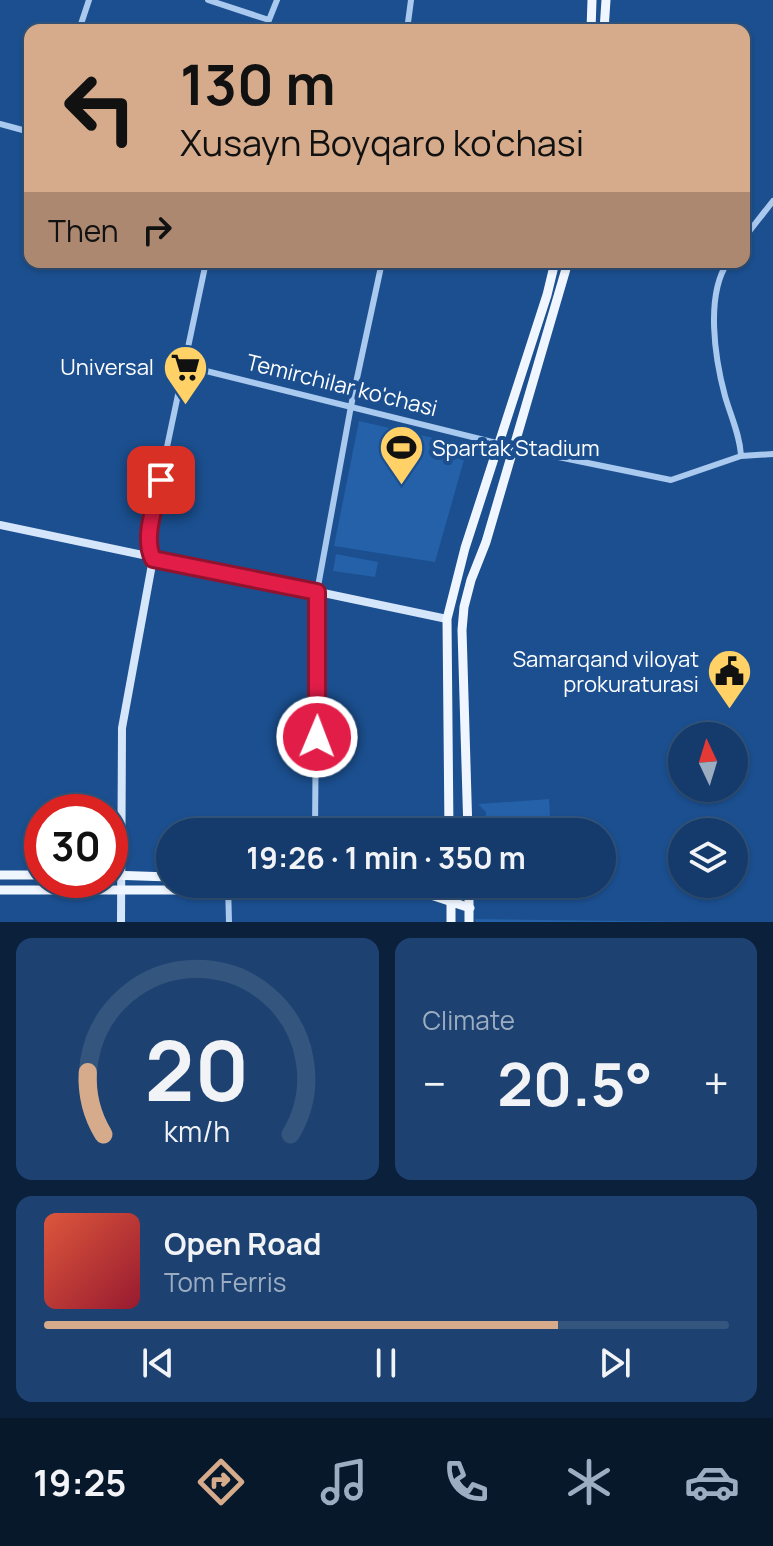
<!DOCTYPE html>
<meta charset="utf-8">
<style>
body{margin:0;font-family:Manrope,sans-serif;background:#1d4271;color:#f1f3f6;height:100vh;display:flex;flex-direction:column;font-size:30px;white-space:nowrap}
*{box-sizing:border-box;margin:0}
p{font-size:26px;color:#9dadc1}
.icon{flex:none;width:44px;height:44px;fill:none;stroke:currentColor;stroke-width:2;stroke-linecap:round;stroke-linejoin:round}
.map{position:relative;height:922px;overflow:hidden}
.panel{display:flex;flex-direction:column;gap:16px;padding:16px;background:#0b203b;flex:1}
.panel>*{flex:none}
.hud{position:absolute;left:24px;top:24px;width:726px;height:244px;border-radius:16px;box-shadow:0 2px 6px #0004,0 0 0 2px #33557e;background:#d6ab8b;color:#111;overflow:hidden}
.needle{width:52px;rotate:356deg}
.buttons{position:absolute;left:668px;top:722px;display:grid;gap:16px}
.buttons a{display:grid;place-items:center;width:80px;height:80px;border-radius:50%;background:#143b6b;box-shadow:0 2px 6px #0004,0 0 0 2px #33557e;font-size:40px}
.speed{position:absolute;left:24px;top:794px;display:flex;gap:16px;font-size:40px;font-weight:700;text-align:center}
.speed>*{display:grid;place-content:center;width:104px;height:104px;border-radius:50%;background:#143b6b;box-shadow:0 2px 6px #0004,0 0 0 2px #33557e;line-height:1}
.speed .limit{border:12px solid #d22;background:#fff;color:#111}
.pin{position:absolute;display:grid;place-items:center;width:68px;height:68px;color:#fff;margin:-34px;border-radius:16px;box-shadow:0 4px 12px #0006}
.me{position:absolute;width:88px;margin:-44px;rotate:1deg;stroke-linejoin:round;filter:drop-shadow(0 0 6px #0008)}
.turn{display:flex;align-items:center;gap:28px;height:168px;padding:0 24px;font-size:36px}
.turn .icon{width:104px;height:104px;stroke-width:2.5}
.turn b{display:block;font-size:56px;line-height:68px}
.then{display:flex;align-items:center;height:76px;padding:0 24px;background:#0003;gap:16px;font-size:30px}
.big{font-size:60px;font-weight:700;line-height:1.1}
.panel .tile{flex:1;display:flex;flex-direction:column;justify-content:center;gap:12px;min-width:0;padding:0 28px;border-radius:16px;background:#1d4271}
.panel .dial{align-items:center;gap:0}
.dial svg{height:208px;overflow:visible;fill:none;stroke:#33557e;stroke-width:7;stroke-linecap:round;text-anchor:middle}
.dial text{fill:#f1f3f6;stroke:none}
.song{display:flex;align-items:center;gap:24px}
.cover{width:96px;height:96px;border-radius:12px;background:linear-gradient(135deg,hsl(10 70% 55%),hsl(350 70% 35%))}
.played{height:8px;border-radius:4px;background:linear-gradient(90deg,#d6ab8b 75%,#33557e 75%)}
.keys{display:flex;justify-content:space-around;direction:ltr}
.heat{display:flex;justify-content:space-between;align-items:center;font-size:44px;direction:ltr}
.panel .tiles{flex:1;display:grid;gap:16px;grid-template-columns:1fr 1fr}
.tile:last-child{grid-column:span 2}
.trip{position:absolute;left:156px;top:818px;width:460px;height:80px;border-radius:40px;background:#143b6b;box-shadow:0 2px 6px #0004,0 0 0 2px #33557e;font-weight:700;line-height:80px;text-align:center}
.dock{display:flex;height:128px;justify-content:space-around;align-items:center;background:#08182b;color:#9dadc1}
.dock .icon{width:56px;height:56px}
.dock .on{color:#d6ab8b}
.dock b{font-size:36px;color:#f1f3f6}
.map>svg:first-child{display:block}
.green{fill:#2461a8}
.lines{fill:none;stroke-linecap:round;stroke-linejoin:round}
.minor{stroke:#a9c9ee;stroke-width:6}
.secondary{stroke:#d6e6fa;stroke-width:8}
.primary{stroke:#f0f6ff;stroke-width:9}
.route-casing{stroke:#92132f;stroke-width:20}
.route{stroke:#e11d48;stroke-width:14}
.labels{text-anchor:middle;dominant-baseline:central;stroke-width:8;stroke-linejoin:round;paint-order:stroke}
.poi-label{font-size:22px;fill:#fff;stroke:#1b4f8f;text-anchor:end}
.street-label{font-size:22px;fill:#fff;stroke:#1b4f8f}
</style>
<div class="map">
<svg width="773" height="922" viewBox="0 0 773 922">
<rect width="100%" height="100%" fill="#1b4f8f"/>
<!-- green -->
<path class="green" d="M359,421l109,25 -33,116 -101,-16z
M336,554l42,8 -3,15 -42,-6z
M549,799l2,33h-66l1,-20 -8,-8z
M475,919l218,3h-217z"/>
<g class="lines">
<!-- minor -->
<path class="minor" d="M208,0l61,20
M79,30l10,-30
M265,30l12,-30
M407,30l4,-30
M0,124l30,8
M744,238l29,-37
M728,262c-23,33 -13,97 -3,134 6,21 15,39 16,60
M186,366l343,85 142,29 70,-24 32,-2
M153,559l-5,-10v-12l58,-275
M315,832l2,-240 34,-186 31,-144
M228,884l1,38"/>
<!-- secondary -->
<path class="secondary" d="M0,525l447,94
M121,922l1,-194 31,-169"/>
<!-- primary -->
<path class="primary" d="M591,30l1,-30
M604,30l2,-30
M449,832l-2,-213 18,-71 82,-253 8,-33
M468,832l-6,-202 2,-23 7,-27 15,-38 82,-280
M0,875h42
M110,875l60,2
M451,884v38
M469,884v38
M0,890h228l200,4 42,14"/>
</g>
<g class="lines">
<defs>
<path id="route" d="M161,480c-5,24 -19,56 -8,79l164,33v145"/>
</defs>
<!-- route casing -->
<use href="#route" class="route-casing"/>
<!-- route -->
<use href="#route" class="route"/>
</g>
<!-- icons -->
<defs>
<symbol id="supermarket-pin" viewBox="-11 -11 22 30"><path d="M0 17L-7.5 6A9.5 9.5 0 1 1 7.5 6Z" fill="#ffd166" stroke="#1b4f8f"/><path d="M-6-5.5h2.5l.6 2H6L4.5 2H-2.5L-4.4-4H-6ZM-1.5 3.2a1.3 1.3 0 1 0 .1 0ZM3 3.2a1.3 1.3 0 1 0 .1 0Z" fill="#111"/></symbol>
<symbol id="stadium-pin" viewBox="-11 -11 22 30"><path d="M0 17L-7.5 6A9.5 9.5 0 1 1 7.5 6Z" fill="#ffd166" stroke="#1b4f8f"/><path d="M0-5a6.5 5 0 1 0 0 10a6.5 5 0 1 0 0-10ZM-3.5-1.8h7v3.6h-7Z" fill="#111"/></symbol>
<symbol id="civic-pin" viewBox="-11 -11 22 30"><path d="M0 17L-7.5 6A9.5 9.5 0 1 1 7.5 6Z" fill="#ffd166" stroke="#1b4f8f"/><path d="M-.6-6.5H3V-4.5H.6V-3L4-1V1h2V6H-6V1h2V-1L-.6-3ZM-1.2 2.5V6h2.4V2.5Z" fill="#111"/></symbol>
</defs>
<g fill-rule="evenodd">
<use href="#supermarket-pin" x="160" y="342" width="51" height="69"/>
<use href="#stadium-pin" x="376" y="422" width="51" height="69"/>
<use href="#civic-pin" x="704" y="646" width="51" height="69"/>
</g>
<g class="labels">
<!-- poi labels -->
<g class="poi-label">
<text x="154" y="367">Universal</text>
<text x="432" y="448" text-anchor="start">Spartak Stadium</text>
<text x="699" y="659">Samarqand viloyat<tspan x="699" dy="25">prokuraturasi</tspan></text>
</g>
<!-- street labels -->
<g class="street-label">
<text transform="translate(342 385) rotate(14)">Temirchilar ko'chasi</text>
</g>
</g>
</svg>
<div class="buttons">
<a><svg class="needle" viewBox="-14 -14 28 28"><path d="M0-13l5 13h-10z" fill="#e53935"/><path d="M0 13l5-13h-10z" fill="#9dadc1"/></svg></a>
<a><svg class="icon" aria-label="layers" viewBox="0 0 24 24"><path d="M12 4l9 5-9 5-9-5zM3 14l9 5 9-5"/></svg></a>
</div>
<div class="speed"><div class="limit">30</div></div>
<div class="pin" style="left:161px;top:480px;background:#d93025"><svg class="icon" aria-label="arrive" viewBox="0 0 24 24"><path d="M6 21V4h12l-3 4 3 4H6"/></svg></div>
<svg class="me" style="left:317px;top:737px" viewBox="-20 -20 40 40"><circle r="17" fill="#e11d48" stroke="#fff" stroke-width="3"/><path d="M0-11L8 9 0 5-8 9z" fill="#fff"/></svg>
<div class="trip">19:26 · 1 min · 350 m</div>
<div class="hud">
<div class="turn"><svg class="icon" aria-label="left" viewBox="0 0 24 24"><path d="M17 20v-9H6M10 6l-5 5 5 5"/></svg><div><b>130 m</b>Xusayn Boyqaro ko'chasi</div></div>
<div class="then">Then<svg class="icon" aria-label="right" viewBox="0 0 24 24"><path d="M7 20v-9h11M14 6l5 5-5 5"/></svg></div>
</div>
</div>
<section class="panel">
<div class="tiles">
<div class="tile dial"><svg viewBox="0 0 100 80">
<path d="M14 69A42 42 0 1 1 86 69"/>
<path d="M14 69A42 42 0 0 1 8 45" stroke="#d6ab8b"/>
<text x="50" y="56" font-size="32" font-weight="700">20</text>
<text x="50" y="72" font-size="11">km/h</text>
</svg></div>
<div class="tile"><p>Climate</p>
<div class="heat"><a>−</a><b class="big">20.5°</b><a>+</a></div>
</div>
<div class="tile">
<div class="song"><i class="cover"></i><div><b>Open Road</b><p>Tom Ferris</p></div></div>
<div class="played"></div>
<div class="keys"><svg class="icon" aria-label="previous" viewBox="0 0 24 24"><path d="M18 5L8 12l10 7zM5 5v14"/></svg><svg class="icon" aria-label="pause" viewBox="0 0 24 24"><path d="M8 5v14M16 5v14"/></svg><svg class="icon" aria-label="next" viewBox="0 0 24 24"><path d="M6 5l10 7-10 7zM19 5v14"/></svg></div>
</div>
</div>
</section>
<nav class="dock">
<b>19:25</b>
<svg class="icon on" aria-label="directions" viewBox="0 0 24 24"><path d="M12 3l9 9-9 9-9-9zM9 14v-3h6M13 9l2 2-2 2"/></svg>
<svg class="icon" aria-label="music" viewBox="0 0 24 24"><path d="M9 18V5l10-2v13"/><circle cx="6" cy="18" r="3"/><circle cx="16" cy="16" r="3"/></svg>
<svg class="icon" aria-label="phone" viewBox="0 0 24 24"><path d="M5 4h4l2 5-3 2q2 4 5 5l2-3 5 2v4C11 20 4 13 5 4z"/></svg>
<svg class="icon" aria-label="climate" viewBox="0 0 24 24"><path d="M12 3v18M4 7l16 10M4 17L20 7"/></svg>
<svg class="icon" aria-label="car" viewBox="0 0 24 24"><path d="M5 17H2v-5l4-1 3-4h7l3 4 3 1v5h-3M9 17h6M6 11h13"/><circle cx="7" cy="17" r="2"/><circle cx="17" cy="17" r="2"/></svg>
</nav>
